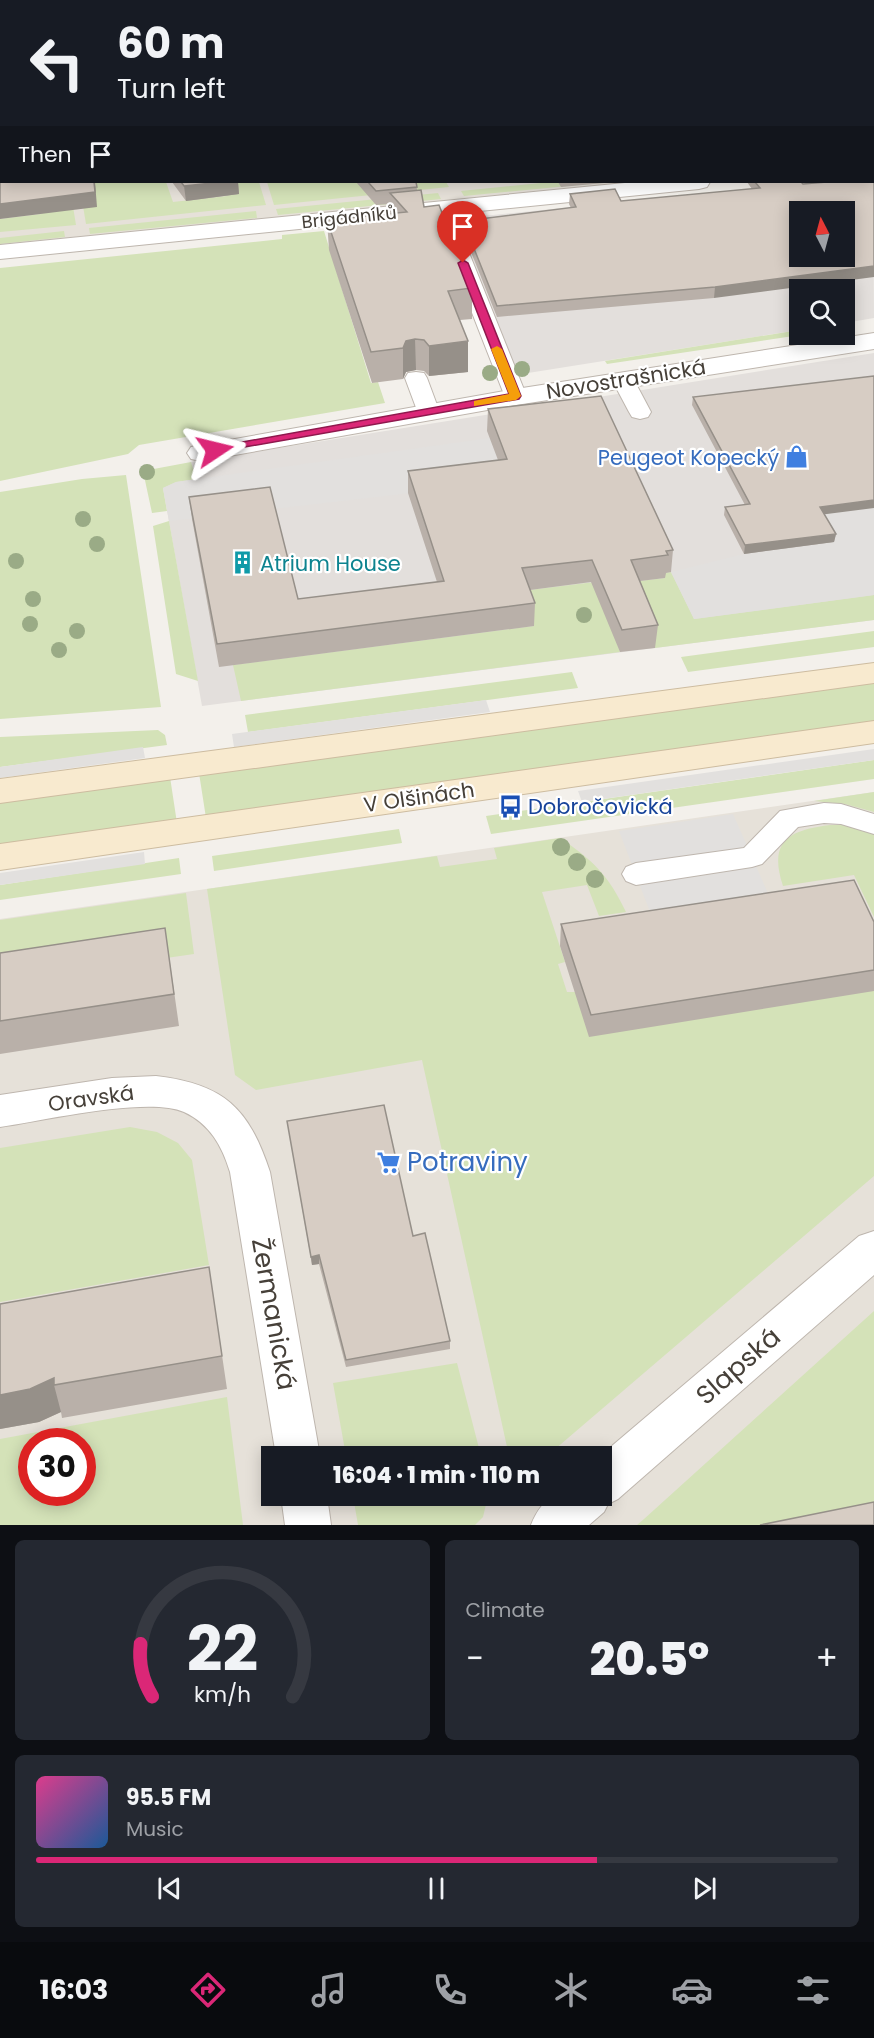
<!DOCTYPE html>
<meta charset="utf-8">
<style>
body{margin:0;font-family:Poppins,sans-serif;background:#242831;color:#f1f3f6;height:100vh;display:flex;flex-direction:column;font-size:22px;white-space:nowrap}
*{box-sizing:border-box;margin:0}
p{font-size:20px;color:#9ea1a6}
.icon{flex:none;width:33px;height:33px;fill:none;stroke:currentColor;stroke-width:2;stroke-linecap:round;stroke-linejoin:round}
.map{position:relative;height:1525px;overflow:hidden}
.side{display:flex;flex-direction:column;gap:15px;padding:15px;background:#0d0f14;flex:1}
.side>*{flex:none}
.top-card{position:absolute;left:0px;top:0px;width:874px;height:183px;box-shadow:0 3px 15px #0003;background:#171b24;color:#f1f3f6;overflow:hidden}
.needle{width:39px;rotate:354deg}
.fabs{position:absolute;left:789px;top:201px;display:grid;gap:12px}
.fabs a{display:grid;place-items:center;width:66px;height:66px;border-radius:0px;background:#171b24;box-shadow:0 3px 15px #0003;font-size:30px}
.speed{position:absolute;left:18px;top:1428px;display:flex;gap:12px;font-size:30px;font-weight:700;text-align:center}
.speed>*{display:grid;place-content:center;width:78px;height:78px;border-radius:50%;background:#171b24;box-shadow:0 3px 15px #0003;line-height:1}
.speed .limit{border:9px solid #d22;background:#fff;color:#111}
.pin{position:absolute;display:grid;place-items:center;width:51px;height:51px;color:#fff;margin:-62px -26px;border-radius:50% 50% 50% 0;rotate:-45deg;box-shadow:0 0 6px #0007}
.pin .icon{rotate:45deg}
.me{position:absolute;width:66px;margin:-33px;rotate:80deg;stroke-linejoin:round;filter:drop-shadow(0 0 4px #0008)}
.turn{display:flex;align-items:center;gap:21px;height:126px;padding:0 18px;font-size:27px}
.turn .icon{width:78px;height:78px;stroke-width:2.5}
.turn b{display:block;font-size:42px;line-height:51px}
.then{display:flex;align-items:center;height:57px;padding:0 18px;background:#0003;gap:12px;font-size:22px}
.big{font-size:45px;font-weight:800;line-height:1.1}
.side .widget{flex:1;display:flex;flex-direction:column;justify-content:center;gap:9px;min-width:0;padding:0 21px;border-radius:9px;background:#242831}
.side .dial{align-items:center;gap:0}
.dial svg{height:156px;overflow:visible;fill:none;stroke:#363941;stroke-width:7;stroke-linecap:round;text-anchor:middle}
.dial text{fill:#f1f3f6;stroke:none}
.song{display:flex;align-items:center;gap:18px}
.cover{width:72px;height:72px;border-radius:9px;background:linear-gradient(135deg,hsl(330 70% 55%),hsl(210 70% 35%))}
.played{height:6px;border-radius:3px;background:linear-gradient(90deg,#db2777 70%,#363941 70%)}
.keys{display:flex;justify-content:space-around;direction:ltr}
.heat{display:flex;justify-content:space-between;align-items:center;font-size:33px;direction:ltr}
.side .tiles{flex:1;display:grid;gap:15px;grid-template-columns:1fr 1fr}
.widget:last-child{grid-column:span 2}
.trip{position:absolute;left:261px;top:1446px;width:351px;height:60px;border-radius:0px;background:#171b24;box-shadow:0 3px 15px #0003;font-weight:800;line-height:60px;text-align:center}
.tab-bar{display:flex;height:96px;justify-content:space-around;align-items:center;background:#090b0e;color:#9ea1a6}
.tab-bar .icon{width:42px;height:42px}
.tab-bar .selected{color:#db2777}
.tab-bar b{font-size:27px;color:#f1f3f6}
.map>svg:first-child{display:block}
.residential{fill:#e6e1d9;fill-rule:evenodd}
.industrial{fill:#e3dfdc;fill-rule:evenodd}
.green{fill:#d4e2b8;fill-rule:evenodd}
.parking{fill:#e2e0de}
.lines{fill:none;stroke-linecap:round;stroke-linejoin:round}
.lane-casing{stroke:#beb6ae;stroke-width:2}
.street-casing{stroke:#beb6ae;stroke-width:2}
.secondary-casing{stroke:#cdbca0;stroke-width:2}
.lane{fill:#fff;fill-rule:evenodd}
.street{fill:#fff;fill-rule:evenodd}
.secondary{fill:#f8eacf;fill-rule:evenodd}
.tree{fill:#9aab86}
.wall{fill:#b9b0a9}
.shaded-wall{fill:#969089}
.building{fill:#d7cdc4;stroke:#969089;stroke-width:1.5;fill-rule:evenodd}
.route{fill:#db2777;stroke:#8e194d;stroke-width:1.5}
.slow{fill:#f59e0b}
.labels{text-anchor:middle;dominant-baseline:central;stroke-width:4.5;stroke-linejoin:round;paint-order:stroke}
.far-street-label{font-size:18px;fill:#464039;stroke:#fff}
.street-label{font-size:21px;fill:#464039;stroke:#fff}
.shop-label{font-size:21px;fill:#366cbe;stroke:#fff;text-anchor:end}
.culture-label{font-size:21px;fill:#0d838f;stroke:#fff;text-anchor:start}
.transit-label{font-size:21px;fill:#164399;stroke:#fff;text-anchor:start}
.near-shop-label{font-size:26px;fill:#366cbe;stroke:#fff;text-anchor:start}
.near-street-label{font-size:26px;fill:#464039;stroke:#fff}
</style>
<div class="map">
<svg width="874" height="1525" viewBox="0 0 874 1525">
<rect width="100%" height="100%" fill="#f3f0eb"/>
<!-- residential -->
<path class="residential" d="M0,0h706l1,1 -705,1v180h638l-640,63z
M874,792v733h-874v-606zM32,1442h50v50h-50zM272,1456h330v40h-330z"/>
<!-- industrial -->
<path class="industrial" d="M873,176l1,142 -29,5 -1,-33h-44l-1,40 -271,43 -11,1 -64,-155 364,-37h56zM800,212h44v44h-44z
M874,353v267l-672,86 -39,-218 28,-26z"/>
<!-- green -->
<path class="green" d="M69,182l7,43 -76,7v-13l41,-5z
M79,182h87l7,20 54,-6 -5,-14h37l7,23 -180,19z
M267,182h179l3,5 -175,18z
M551,182h59l-146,14 -3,-5z
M438,193l3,6 -163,16 -2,-6z
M256,211l1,7 -167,16 -1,-6z
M64,231l1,6 -65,7v-6z
M324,231l47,152 7,-1 7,21 -246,42 -11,9 -128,27v-213l282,-29v-4z
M799,330l1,5 -193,29 -2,-3z
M191,462l5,17 -20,3 -13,6 4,23 -15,2 -9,-42z
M126,475l35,232 -161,12v-227l82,-13z
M169,521l29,160 -22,-7 -23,-148z
M671,572l23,47 180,-24v25l-219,28 -3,-8 -35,4 3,8 -379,49 -8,-36 301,-39 -13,-35 82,-10 2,4 60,-7 -2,-5z
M874,631v16l-186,25 -7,-15z
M572,672l6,16 -330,44 -3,-17z
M874,680v44l-668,94 -7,-45z
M158,730l7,5 2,10 -167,22v-30z
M874,760v19l-383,55 -5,-18z
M170,777l7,46 -177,25v-47z
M874,792v20l-29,-8 -31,-3z
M830,825h17l27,9v83l-20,-42 -71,11c-15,-45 6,-56 47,-61z
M399,829l3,14 -188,28 -2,-15z
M560,838c33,22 49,38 66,74l-27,4 -12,-31 -45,7 23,70 -7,2 9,28 307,-1v185l-327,280h-38l-87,-396 -166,30 -21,-15 -28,-186 230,-33 3,11 57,-8 -3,-11z
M179,858l2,16 -181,26v-15z
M186,893l8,61 -194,28v-62z
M130,1127l27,5 21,11 14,17 17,105 -209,37v-154z
M874,1311v214h-237l7,-6z
M457,1363l24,93h-135l-13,-73z
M227,1397l16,128h-243v-86zM32,1442h50v50h-50z
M353,1496h135l-5,21 -8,8h-117z"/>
<!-- parking -->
<path class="parking" d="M490,438l16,44 -337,39 -6,-33 13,-6z
M874,508v87l-180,24 -23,-47 73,-18 75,-39z
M486,700l4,12 -256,35 -2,-13z
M143,747l2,11 -145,20v-11z
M874,749v11l-292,42 -4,-11z
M733,814l41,93 -119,18 -36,-94z
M144,852l1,12 -145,21v-12z"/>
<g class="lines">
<defs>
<path id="lane" d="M441,202l7,2 3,4 76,189 -3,5 -8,2 -8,-2 -3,-5 -74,-189 3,-4z
M416,372l8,1 3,5 13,35 -3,5 -8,2 -8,-2 -3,-5 -13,-35 3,-5z
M623,374l8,1 3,5 17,32 -3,5 -8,2 -8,-2 -3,-5 -17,-32 3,-5z
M824,803l17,1 33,10v20l-33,-10 -17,-1 -26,4 -36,37 -10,3 -116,18 -10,-4 -4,-7 4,-7 10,-4 108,-15 36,-37z"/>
<path id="street" d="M873,157h1v14h-1z
M635,182h75l-3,5 -8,2 -699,70v-14z
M874,333v16l-358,56 -315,56 -10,-2 -4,-6 4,-6 10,-2 315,-56z
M156,1076c68,8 93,32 114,96l50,284h-44l-46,-284c-8,-26 -20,-48 -46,-60 -36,-16 -142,9 -184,15v-32l112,-17z
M874,1231v44l-256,224 -10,5 -4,8 -15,13h-58c16,-39 34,-29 71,-29l-2,-40 259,-220z
M281,1496h46l4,29h-46z"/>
<path id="secondary" d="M874,663v20l-874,120v-24z
M874,721v22l-874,127v-26z"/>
</defs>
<!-- lane casing -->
<use href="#lane" class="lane-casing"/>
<!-- street casing -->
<use href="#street" class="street-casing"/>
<!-- secondary casing -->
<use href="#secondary" class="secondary-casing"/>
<!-- lane -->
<use href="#lane" class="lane"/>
<!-- street -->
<use href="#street" class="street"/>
<!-- secondary -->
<use href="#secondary" class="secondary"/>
</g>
<!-- trees -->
<g class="tree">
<circle cx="461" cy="222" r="7"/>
<circle cx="522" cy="369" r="8"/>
<circle cx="490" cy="373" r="8"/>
<circle cx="147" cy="472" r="8"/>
<circle cx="83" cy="519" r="8"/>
<circle cx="97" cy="544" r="8"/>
<circle cx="16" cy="561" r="8"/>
<circle cx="33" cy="599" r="8"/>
<circle cx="584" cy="615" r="8"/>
<circle cx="30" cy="624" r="8"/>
<circle cx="77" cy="631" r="8"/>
<circle cx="59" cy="650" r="8"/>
<circle cx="561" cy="847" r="9"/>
<circle cx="577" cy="862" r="9"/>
<circle cx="595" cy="879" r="9"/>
</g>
<!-- wall -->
<path class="wall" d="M172,182h66l1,12 -53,7z
M356,182h60l1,8 7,17 48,81v31l-12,1 8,52 -39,4 -5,-5 -8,-1 -10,2 -3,7 -31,4 -43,-133 -2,-30 63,-6v-10l-14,1z
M558,182h46v1l-43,4z
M747,182h54l-87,116 -217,19 -34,-85v-11l108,-13 -2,-4 1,-10 51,7 131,-12z
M693,397l131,118 12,19 -2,8 -90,12 -20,-39 1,-8 20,-2 -53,-100z
M488,409l185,141 -2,22 -5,1 -1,5 -25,3 18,44 -3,23 -35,4 -29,-70 -61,8 5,13 -1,23 -315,41 -27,-148 -3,-22 109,102 139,-17 -29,-89v-22l90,-11 -11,-29z
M874,922v69l-285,46 -29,-91 1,-22z
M165,928l14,98 -179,28v-101z
M287,1121l126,115 37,105v8l-104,18 -27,-103 -7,1z
M209,1267l18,122 -165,29 -1,-6 -22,10 -39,7v-125z"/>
<!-- shaded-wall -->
<path class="shaded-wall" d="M95,182l2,25 -97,12v-15z
M221,182h17l1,12 -53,7 -2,-15z
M874,266v11l-160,21 1,-11z
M415,339l1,31 -10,2 -3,7v-31l3,-7z
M468,341v31l-39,4v-30z
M874,500v8l-55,7 1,-8z
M836,534l-2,8 -90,12 1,-9z
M319,1255v9l-7,1 -1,-8z
M54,1378v7l7,27 -22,10 -39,7v-34z"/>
<!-- building -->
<path class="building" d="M0,0h11l1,2h-10v180h92l1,10 -95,12z
M290,0h41l2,2h-42z
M471,0h40l1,2h-40z
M634,0h40l1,2h-40z
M873,36h1v110h-1z
M873,177h1v89l-159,21 -218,19 -34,-85 113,-14 -6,-13 45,-5 6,12 139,-13 -5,-6h46l2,2 24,-2h46zM800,212h44v44h-44z
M181,182h40l-37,4z
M368,182h48l1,5 -41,4z
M421,190l3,17 15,-2 33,83 -24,3 20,50 -39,5 -5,-6 -9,-1 -9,2 -3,7 -32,4 -44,-132 80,-8 -17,-19z
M874,376v124l-54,7 16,27 -91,11 -20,-38 25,-3 -57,-107z
M601,396l72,154 -7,1 2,4 -37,5 27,65 -36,5 -30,-70 -70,8 13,35 -318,41 -28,-147 81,-10 28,112 146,-18 -36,-110 99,-12 -19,-50z
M854,880l20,42v48l-283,45 -30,-91z
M165,928l9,66 -174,27v-68z
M384,1105l29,131 12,-3 25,108 -104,19 -27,-105 -8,2 -24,-136z
M209,1267l13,89 -168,29v-7l-24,11 -30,6v-91z
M874,1502v23h-114z"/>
<!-- route -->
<path class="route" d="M463,260l5,3 53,133 -2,3 -308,54 -2,-3 6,-3 294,-53 -51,-131z"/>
<!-- slow -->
<path class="slow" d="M497,346l5,3 19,47 -5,4 -42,6v-5l35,-7 -18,-45z"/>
<!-- icons -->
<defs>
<symbol id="shop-bare" viewBox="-9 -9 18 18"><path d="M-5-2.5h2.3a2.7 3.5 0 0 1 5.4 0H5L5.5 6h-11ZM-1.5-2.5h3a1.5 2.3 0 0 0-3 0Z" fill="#3f7fe0" stroke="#fff" stroke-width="2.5" paint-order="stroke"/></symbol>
<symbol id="building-bare" viewBox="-9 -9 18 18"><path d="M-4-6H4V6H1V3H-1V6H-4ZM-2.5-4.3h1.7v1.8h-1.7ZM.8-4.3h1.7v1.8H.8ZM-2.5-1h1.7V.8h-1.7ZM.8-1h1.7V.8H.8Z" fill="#0f9aa8" stroke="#fff" stroke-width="2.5" paint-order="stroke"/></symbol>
<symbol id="bus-bare" viewBox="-9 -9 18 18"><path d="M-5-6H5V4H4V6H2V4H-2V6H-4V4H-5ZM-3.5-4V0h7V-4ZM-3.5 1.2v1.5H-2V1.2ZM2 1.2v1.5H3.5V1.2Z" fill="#1a4fb4" stroke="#fff" stroke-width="2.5" paint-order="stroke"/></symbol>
<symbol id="supermarket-bare" viewBox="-9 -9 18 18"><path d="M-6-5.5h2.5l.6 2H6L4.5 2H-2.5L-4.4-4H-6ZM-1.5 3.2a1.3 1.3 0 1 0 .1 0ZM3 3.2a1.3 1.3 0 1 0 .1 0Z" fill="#3f7fe0" stroke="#fff" stroke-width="2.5" paint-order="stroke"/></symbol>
</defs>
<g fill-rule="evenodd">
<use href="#shop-bare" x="780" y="440" width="33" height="33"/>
<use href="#building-bare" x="226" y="546" width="33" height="33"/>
<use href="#bus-bare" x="494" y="790" width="33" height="33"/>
<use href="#supermarket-bare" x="372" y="1146" width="33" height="33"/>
</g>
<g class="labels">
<!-- far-street labels -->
<g class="far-street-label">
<text transform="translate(349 217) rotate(-6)">Brigádníků</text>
</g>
<!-- street labels -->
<g class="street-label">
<text transform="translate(626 379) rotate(-9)">Novostrašnická</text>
<text transform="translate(419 797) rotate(-8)">V Olšinách</text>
<text transform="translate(91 1098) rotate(-8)">Oravská</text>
</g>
<!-- shop labels -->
<g class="shop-label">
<text x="779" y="457">Peugeot Kopecký</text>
</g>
<!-- culture labels -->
<g class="culture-label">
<text x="260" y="563">Atrium House</text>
</g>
<!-- transit labels -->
<g class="transit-label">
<text x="528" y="806">Dobročovická</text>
</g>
<!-- near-shop labels -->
<g class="near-shop-label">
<text x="407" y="1162">Potraviny</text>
</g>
<!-- near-street labels -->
<g class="near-street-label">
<text transform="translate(274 1314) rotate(80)">Žermanická</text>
<text transform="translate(738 1366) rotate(-41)">Slapská</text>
</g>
</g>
</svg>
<div class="fabs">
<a><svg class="needle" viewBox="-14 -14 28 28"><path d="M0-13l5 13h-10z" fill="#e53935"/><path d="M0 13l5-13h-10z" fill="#9ea1a6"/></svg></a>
<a><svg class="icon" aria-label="search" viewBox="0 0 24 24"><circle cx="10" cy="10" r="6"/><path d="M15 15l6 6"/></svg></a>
</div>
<div class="speed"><div class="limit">30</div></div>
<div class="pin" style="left:463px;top:263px;background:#d93025"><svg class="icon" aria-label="arrive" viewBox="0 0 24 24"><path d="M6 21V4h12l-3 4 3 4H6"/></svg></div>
<svg class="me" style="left:215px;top:450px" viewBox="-20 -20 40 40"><path d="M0-17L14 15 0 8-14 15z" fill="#db2777" stroke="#fff" stroke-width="4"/></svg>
<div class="trip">16:04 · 1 min · 110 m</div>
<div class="top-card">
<div class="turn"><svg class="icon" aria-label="left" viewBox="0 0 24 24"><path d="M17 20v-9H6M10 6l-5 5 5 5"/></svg><div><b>60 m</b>Turn left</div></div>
<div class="then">Then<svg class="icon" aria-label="arrive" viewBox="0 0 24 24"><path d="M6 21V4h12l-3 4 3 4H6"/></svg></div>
</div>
</div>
<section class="side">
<div class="tiles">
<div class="widget dial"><svg viewBox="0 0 100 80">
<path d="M14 69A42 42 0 1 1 86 69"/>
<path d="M14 69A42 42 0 0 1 8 42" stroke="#db2777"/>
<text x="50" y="56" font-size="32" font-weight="700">22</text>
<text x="50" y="72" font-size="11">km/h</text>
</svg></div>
<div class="widget"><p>Climate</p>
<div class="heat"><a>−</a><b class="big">20.5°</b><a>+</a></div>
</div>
<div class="widget">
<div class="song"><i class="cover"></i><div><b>95.5 FM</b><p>Music</p></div></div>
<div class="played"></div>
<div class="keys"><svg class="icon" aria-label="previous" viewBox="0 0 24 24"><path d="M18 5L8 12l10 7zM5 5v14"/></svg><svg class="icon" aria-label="pause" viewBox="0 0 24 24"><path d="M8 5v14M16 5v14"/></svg><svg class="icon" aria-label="next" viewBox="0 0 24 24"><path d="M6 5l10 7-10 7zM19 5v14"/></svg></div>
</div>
</div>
</section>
<nav class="tab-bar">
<b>16:03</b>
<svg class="icon selected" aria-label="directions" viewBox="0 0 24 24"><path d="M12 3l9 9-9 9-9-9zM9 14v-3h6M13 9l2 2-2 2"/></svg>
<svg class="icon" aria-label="music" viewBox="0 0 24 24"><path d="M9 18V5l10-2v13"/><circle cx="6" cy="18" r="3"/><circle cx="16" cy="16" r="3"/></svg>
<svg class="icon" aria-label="phone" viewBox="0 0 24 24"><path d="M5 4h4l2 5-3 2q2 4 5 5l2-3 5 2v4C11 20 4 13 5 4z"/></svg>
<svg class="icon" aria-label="climate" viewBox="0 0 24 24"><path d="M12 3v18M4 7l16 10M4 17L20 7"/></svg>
<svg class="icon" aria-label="car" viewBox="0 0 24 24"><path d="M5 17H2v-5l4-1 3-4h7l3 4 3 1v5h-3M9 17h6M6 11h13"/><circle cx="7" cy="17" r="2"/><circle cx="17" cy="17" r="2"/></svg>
<svg class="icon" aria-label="filters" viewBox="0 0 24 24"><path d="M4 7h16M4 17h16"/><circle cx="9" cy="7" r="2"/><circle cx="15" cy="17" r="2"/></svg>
</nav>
